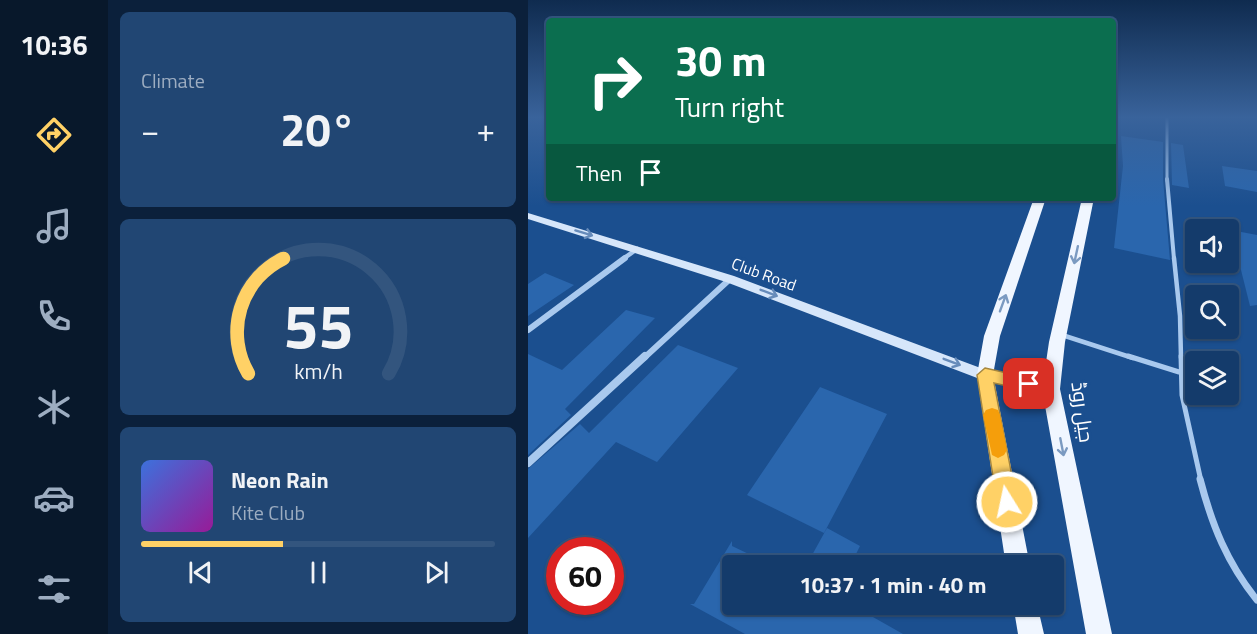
<!DOCTYPE html>
<meta charset="utf-8">
<style>
body{margin:0;font-family:"Titillium Web",Cairo,sans-serif;background:#214673;color:#f1f3f6;height:100vh;display:flex;flex-direction:column;font-size:22px;white-space:nowrap}
*{box-sizing:border-box;margin:0}
p{font-size:20px;color:#9dadc1}
.icon{flex:none;width:33px;height:33px;fill:none;stroke:currentColor;stroke-width:2;stroke-linecap:round;stroke-linejoin:round}
.map{position:relative;flex:1;overflow:hidden}
.details{display:flex;flex-direction:column;gap:12px;padding:12px;background:#0b203b;width:420px}
.details>*{flex:none}
.top-card{position:absolute;left:18px;top:18px;width:570px;height:183px;border-radius:6px;box-shadow:0 2px 4px #0004,0 0 0 2px #33557e;background:#0b6e4f;color:#fff;overflow:hidden}
.tools{position:absolute;left:657px;top:219px;display:grid;gap:12px}
.tools a{display:grid;place-items:center;width:54px;height:54px;border-radius:6px;background:#143b6b;box-shadow:0 2px 4px #0004,0 0 0 2px #33557e;font-size:30px}
.speed{position:absolute;left:18px;top:537px;display:flex;gap:12px;font-size:30px;font-weight:700;text-align:center}
.speed>*{display:grid;place-content:center;width:78px;height:78px;border-radius:50%;background:#143b6b;box-shadow:0 2px 4px #0004,0 0 0 2px #33557e;line-height:1}
.speed .limit{border:9px solid #d22;background:#fff;color:#111}
.pin{position:absolute;display:grid;place-items:center;width:51px;height:51px;color:#fff;margin:-26px;border-radius:12px;box-shadow:0 3px 9px #0006}
.me{position:absolute;width:66px;margin:-33px;rotate:350deg;stroke-linejoin:round;filter:drop-shadow(0 0 4px #0008)}
.turn{display:flex;align-items:center;gap:21px;height:126px;padding:0 30px;font-size:27px}
.turn .icon{width:78px;height:78px;stroke-width:2.5}
.turn b{display:block;font-size:42px;line-height:51px}
.then{display:flex;align-items:center;height:57px;padding:0 30px;background:#0003;gap:12px;font-size:22px}
.big{font-size:45px;font-weight:700;line-height:1.1}
.details .card{flex:1;display:flex;flex-direction:column;justify-content:center;gap:9px;min-width:0;padding:0 21px;border-radius:9px;background:#214673}
.details .dial{align-items:center;gap:0}
.dial svg{height:156px;overflow:visible;fill:none;stroke:#33557e;stroke-width:7;stroke-linecap:round;text-anchor:middle}
.dial text{fill:#f1f3f6;stroke:none}
.song{display:flex;align-items:center;gap:18px}
.cover{width:72px;height:72px;border-radius:9px;background:linear-gradient(135deg,hsl(220 70% 55%),hsl(300 70% 35%))}
.played{height:6px;border-radius:3px;background:linear-gradient(90deg,#ffd166 40%,#33557e 40%)}
.keys{display:flex;justify-content:space-around;direction:ltr}
.heat{display:flex;justify-content:space-between;align-items:center;font-size:33px;direction:ltr}
.trip{position:absolute;left:194px;top:555px;width:342px;height:60px;border-radius:6px;background:#143b6b;box-shadow:0 2px 4px #0004,0 0 0 2px #33557e;font-weight:700;line-height:60px;text-align:center}
main{display:flex;flex:1;min-height:0}
.dock{display:flex;flex-direction:column;width:108px;justify-content:space-around;align-items:center;background:#08182b;color:#9dadc1}
.dock .icon{width:42px;height:42px}
.dock .on{color:#ffd166}
.dock b{font-size:27px;color:#f1f3f6}
.map>svg:first-child{display:block}
.building{fill:#2a66ad}
.lines{fill:none;stroke-linecap:round;stroke-linejoin:round}
.lane-far4{stroke:#a9c9ee;stroke-width:3}
.lane-far3{stroke:#a9c9ee;stroke-width:4}
.lane-far2{stroke:#a9c9ee;stroke-width:4.5}
.lane-far1{stroke:#a9c9ee;stroke-width:5}
.lane{stroke:#a9c9ee;stroke-width:7}
.street-far2{stroke:#a9c9ee;stroke-width:4.5}
.street-far1{stroke:#a9c9ee;stroke-width:6}
.street{stroke:#a9c9ee;stroke-width:8}
.secondary{fill:#d6e6fa;fill-rule:evenodd}
.primary{fill:#f0f6ff;fill-rule:evenodd}
.oneway{stroke:#668bba}
.oneway2{stroke:#7b9ac1}
.route{fill:#ffd166;stroke:#a68842;stroke-width:1.5}
.slow{fill:#f59e0b}
.labels{text-anchor:middle;dominant-baseline:central;stroke-width:6;stroke-linejoin:round;paint-order:stroke}
.street-label{font-size:16px;fill:#fff;stroke:#1b4f8f}
.near-street-label{font-size:20px;fill:#fff;stroke:#1b4f8f}
</style>
<main>
<nav class="dock">
<b>10:36</b>
<svg class="icon on" aria-label="directions" viewBox="0 0 24 24"><path d="M12 3l9 9-9 9-9-9zM9 14v-3h6M13 9l2 2-2 2"/></svg>
<svg class="icon" aria-label="music" viewBox="0 0 24 24"><path d="M9 18V5l10-2v13"/><circle cx="6" cy="18" r="3"/><circle cx="16" cy="16" r="3"/></svg>
<svg class="icon" aria-label="phone" viewBox="0 0 24 24"><path d="M5 4h4l2 5-3 2q2 4 5 5l2-3 5 2v4C11 20 4 13 5 4z"/></svg>
<svg class="icon" aria-label="climate" viewBox="0 0 24 24"><path d="M12 3v18M4 7l16 10M4 17L20 7"/></svg>
<svg class="icon" aria-label="car" viewBox="0 0 24 24"><path d="M5 17H2v-5l4-1 3-4h7l3 4 3 1v5h-3M9 17h6M6 11h13"/><circle cx="7" cy="17" r="2"/><circle cx="17" cy="17" r="2"/></svg>
<svg class="icon" aria-label="filters" viewBox="0 0 24 24"><path d="M4 7h16M4 17h16"/><circle cx="9" cy="7" r="2"/><circle cx="15" cy="17" r="2"/></svg>
</nav>
<section class="details">
<div class="card"><p>Climate</p>
<div class="heat"><a>−</a><b class="big">20°</b><a>+</a></div>
</div>
<div class="card dial"><svg viewBox="0 0 100 80">
<path d="M14 69A42 42 0 1 1 86 69"/>
<path d="M14 69A42 42 0 0 1 32 10" stroke="#ffd166"/>
<text x="50" y="56" font-size="32" font-weight="700">55</text>
<text x="50" y="72" font-size="11">km/h</text>
</svg></div>
<div class="card">
<div class="song"><i class="cover"></i><div><b>Neon Rain</b><p>Kite Club</p></div></div>
<div class="played"></div>
<div class="keys"><svg class="icon" aria-label="previous" viewBox="0 0 24 24"><path d="M18 5L8 12l10 7zM5 5v14"/></svg><svg class="icon" aria-label="pause" viewBox="0 0 24 24"><path d="M8 5v14M16 5v14"/></svg><svg class="icon" aria-label="next" viewBox="0 0 24 24"><path d="M6 5l10 7-10 7zM19 5v14"/></svg></div>
</div>
</section>
<div class="map">
<svg width="729" height="634" viewBox="0 0 729 634">
<rect width="100%" height="100%" fill="#1b4f8f"/>
<!-- building -->
<path class="building" d="M593,136l42,6v37l7,81 -56,-12 9,-82z
M643,143l12,2 6,43 -17,-3z
M694,166l35,5v21l-32,-6z
M703,230l26,5v70l-7,1z
M17,273l29,12 -46,31v-32z
M98,310l29,8 -90,91 6,6 -43,40v-101l34,16z
M150,345l60,23 -81,94 -41,-20 -88,96v-69l52,-45 9,9z
M292,387l67,27 -63,119 -77,-38z
M299,528l33,18 -10,20h-44z
M204,541v5l42,20h-42v38h118l53,30h-158l-55,-30h4z"/>
<g class="lines">
<!-- lane-far4 -->
<path class="lane-far4" d="M639,117v64"/>
<!-- lane-far3 -->
<path class="lane-far3" d="M639,179l7,80"/>
<!-- lane-far2 -->
<path class="lane-far2" d="M646,258l6,58 1,42
M534,335l71,23"/>
<!-- lane-far1 -->
<path class="lane-far1" d="M600,356l51,16
M653,356l1,39 19,86"/>
<!-- lane -->
<path class="lane" d="M672,479c12,46 27,84 57,121"/>
<!-- street-far2 -->
<path class="street-far2" d="M95,259l14,-10"/>
<!-- street-far1 -->
<path class="street-far1" d="M0,330l97,-72
M116,358l86,-79"/>
<!-- street -->
<path class="street" d="M0,463l117,-107"/>
<!-- secondary -->
<path class="secondary" d="M0,213l206,63 252,94 65,13 5,2 2,4 -2,4 -5,2 -66,-14 -259,-99 -198,-63z"/>
<!-- primary -->
<path class="primary" d="M506,198h12l-46,138 -7,39 37,191h-24l-29,-191 7,-39z
M554,198h12l-29,144 -5,47 52,245h-26l-44,-245 7,-47z
M485,604h24l7,30h-26z"/>
</g>
<!-- one-way arrows -->
<defs><path id="oneway-shaft" d="M-6 0H5M1.5-3L5.5 0L1.5 3" fill="none" stroke-width="1.6" stroke-linecap="round" stroke-linejoin="round" transform="scale(1.5)"/></defs>
<g class="oneway">
<use href="#oneway-shaft" transform="translate(56 233) rotate(17)"/>
<use href="#oneway-shaft" transform="translate(241 293) rotate(21)"/>
<use href="#oneway-shaft" transform="translate(424 362) rotate(21)"/>
</g>
<g class="oneway2">
<use href="#oneway-shaft" transform="translate(548 255) rotate(102)"/>
<use href="#oneway-shaft" transform="translate(475 303) rotate(-70)"/>
<use href="#oneway-shaft" transform="translate(534 447) rotate(79)"/>
</g>
<!-- sky -->
<linearGradient id="sky" x2="0" y2="1"><stop stop-color="#0f2b4f"/><stop offset="0.57" stop-color="#39639b"/><stop offset="1" stop-color="#39639b" stop-opacity="0"/></linearGradient>
<rect width="729" height="206" fill="url(#sky)"/>
<!-- route -->
<path class="route" d="M457,368l44,10 8,6 -8,7 -35,-8 23,119 -3,7 -7,3 -7,-3 -3,-7 -20,-127z"/>
<!-- slow -->
<path class="slow" d="M464,408l6,2 2,5 7,35 -3,5 -6,3 -6,-3 -9,-40 3,-5z"/>
<g class="labels">
<!-- street labels -->
<g class="street-label">
<text transform="translate(236 274) rotate(20)">Club Road</text>
</g>
<!-- near-street labels -->
<g class="near-street-label">
<text transform="translate(555 412) rotate(82)">جیل روڈ</text>
</g>
</g>
</svg>
<div class="tools">
<a><svg class="icon" aria-label="sound" viewBox="0 0 24 24"><path d="M4 9h4l5-4v14l-5-4H4zM17 9q2 3 0 6"/></svg></a>
<a><svg class="icon" aria-label="search" viewBox="0 0 24 24"><circle cx="10" cy="10" r="6"/><path d="M15 15l6 6"/></svg></a>
<a><svg class="icon" aria-label="layers" viewBox="0 0 24 24"><path d="M12 4l9 5-9 5-9-5zM3 14l9 5 9-5"/></svg></a>
</div>
<div class="speed"><div class="limit">60</div></div>
<div class="pin" style="left:501px;top:384px;background:#d93025"><svg class="icon" aria-label="arrive" viewBox="0 0 24 24"><path d="M6 21V4h12l-3 4 3 4H6"/></svg></div>
<svg class="me" style="left:479px;top:502px" viewBox="-20 -20 40 40"><circle r="17" fill="#ffd166" stroke="#fff" stroke-width="3"/><path d="M0-11L8 9 0 5-8 9z" fill="#fff"/></svg>
<div class="trip">10:37 · 1 min · 40 m</div>
<div class="top-card">
<div class="turn"><svg class="icon" aria-label="right" viewBox="0 0 24 24"><path d="M7 20v-9h11M14 6l5 5-5 5"/></svg><div><b>30 m</b>Turn right</div></div>
<div class="then">Then<svg class="icon" aria-label="arrive" viewBox="0 0 24 24"><path d="M6 21V4h12l-3 4 3 4H6"/></svg></div>
</div>
</div>
</main>
